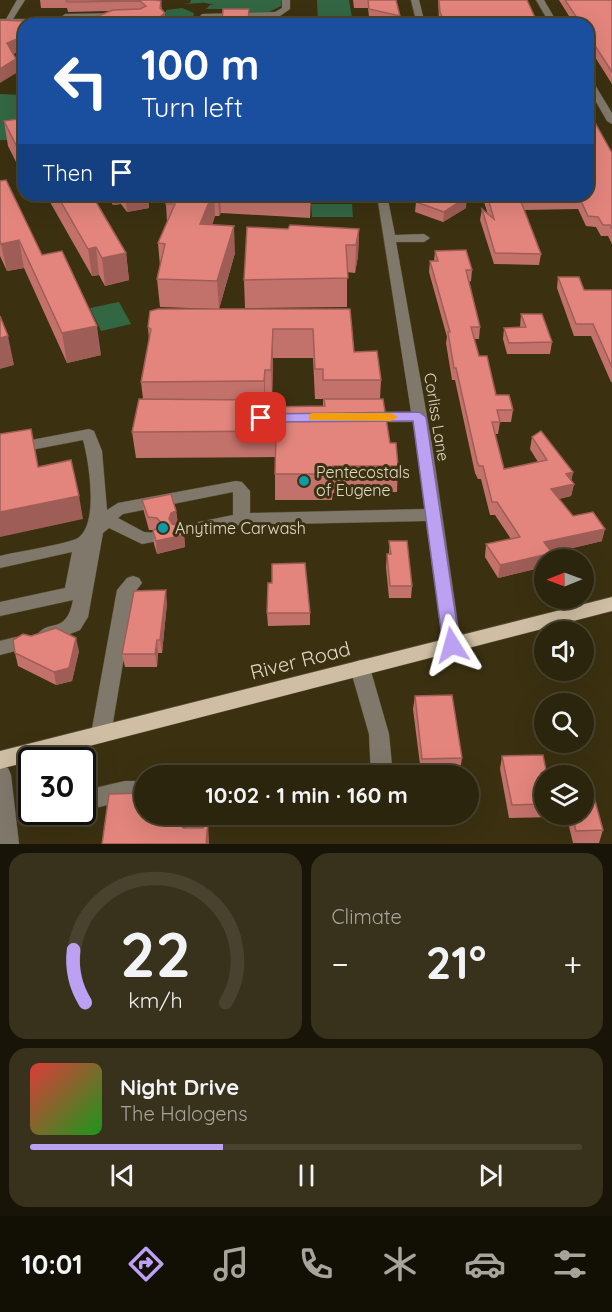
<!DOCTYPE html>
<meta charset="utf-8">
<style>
body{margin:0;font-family:Quicksand,sans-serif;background:#38311b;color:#f1f3f6;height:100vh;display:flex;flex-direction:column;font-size:22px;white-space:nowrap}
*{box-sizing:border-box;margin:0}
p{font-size:20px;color:#a6a59d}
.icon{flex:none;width:33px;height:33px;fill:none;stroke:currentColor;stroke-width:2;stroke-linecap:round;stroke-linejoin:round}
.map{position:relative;height:844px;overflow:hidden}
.sheet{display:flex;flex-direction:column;gap:9px;padding:9px;background:#181407;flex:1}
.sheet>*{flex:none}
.hud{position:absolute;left:18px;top:18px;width:576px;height:183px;border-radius:18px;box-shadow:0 6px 24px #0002,0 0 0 2px #48422e;background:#1a4fa0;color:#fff;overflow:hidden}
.needle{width:39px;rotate:269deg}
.fabs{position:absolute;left:534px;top:549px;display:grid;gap:12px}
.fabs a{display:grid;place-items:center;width:60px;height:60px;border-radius:50%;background:#2c250d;box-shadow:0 6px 24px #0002,0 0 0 2px #48422e;font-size:30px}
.speed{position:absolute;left:18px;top:747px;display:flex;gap:12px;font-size:30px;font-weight:700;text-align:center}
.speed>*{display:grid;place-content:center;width:78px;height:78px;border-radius:50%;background:#2c250d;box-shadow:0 6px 24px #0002,0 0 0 2px #48422e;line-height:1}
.speed .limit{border:3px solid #111;border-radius:9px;background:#fff;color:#111}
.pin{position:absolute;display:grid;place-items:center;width:51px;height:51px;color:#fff;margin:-26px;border-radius:12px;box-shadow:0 3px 9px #0006}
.me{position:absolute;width:66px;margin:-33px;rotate:352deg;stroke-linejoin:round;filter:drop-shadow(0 0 4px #0008)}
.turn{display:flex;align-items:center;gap:21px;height:126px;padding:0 24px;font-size:27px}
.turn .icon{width:78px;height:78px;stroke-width:2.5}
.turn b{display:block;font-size:42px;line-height:51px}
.then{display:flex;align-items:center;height:57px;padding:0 24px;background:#0003;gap:12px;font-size:22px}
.big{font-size:45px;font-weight:700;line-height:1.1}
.sheet .card{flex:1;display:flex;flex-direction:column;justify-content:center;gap:9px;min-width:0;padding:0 21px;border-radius:18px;background:#38311b}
.sheet .dial{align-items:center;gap:0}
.dial svg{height:156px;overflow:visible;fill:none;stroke:#48422e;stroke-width:7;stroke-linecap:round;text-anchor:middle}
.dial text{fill:#f1f3f6;stroke:none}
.song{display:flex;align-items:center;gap:18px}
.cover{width:72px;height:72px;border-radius:9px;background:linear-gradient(135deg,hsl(0 70% 55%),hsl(120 70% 35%))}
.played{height:6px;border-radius:3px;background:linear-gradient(90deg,#bca0f2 35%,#48422e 35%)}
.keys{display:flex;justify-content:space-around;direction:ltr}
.heat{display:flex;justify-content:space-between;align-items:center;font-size:33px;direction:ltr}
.sheet .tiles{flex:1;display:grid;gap:9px;grid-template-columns:1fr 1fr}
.card:last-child{grid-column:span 2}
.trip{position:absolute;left:134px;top:765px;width:345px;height:60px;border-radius:30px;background:#2c250d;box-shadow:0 6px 24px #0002,0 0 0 2px #48422e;font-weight:700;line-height:60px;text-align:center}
.menu{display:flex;height:96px;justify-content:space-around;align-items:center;background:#120f05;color:#a6a59d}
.menu .icon{width:42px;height:42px}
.menu .active{color:#bca0f2}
.menu b{font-size:27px;color:#f1f3f6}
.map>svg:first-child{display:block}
.green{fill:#336744}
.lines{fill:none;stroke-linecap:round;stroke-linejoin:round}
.minor-casing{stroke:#554c2e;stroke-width:1}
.major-casing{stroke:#554c2e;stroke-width:1}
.minor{fill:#80796b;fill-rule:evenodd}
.major{fill:#cfbea3;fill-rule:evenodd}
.wall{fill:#c3726b;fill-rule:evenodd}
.shaded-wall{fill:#9f5d57}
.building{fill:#e3857c;stroke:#9f5d57;stroke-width:1.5}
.route{fill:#bca0f2;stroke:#7a689d;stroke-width:1.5}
.slow{fill:#f59e0b}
.culture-dot{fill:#0f9aa8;stroke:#3b3111;stroke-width:2}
.labels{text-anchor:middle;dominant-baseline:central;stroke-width:6;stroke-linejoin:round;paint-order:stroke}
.street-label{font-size:16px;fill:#e0dac8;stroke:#3b3111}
.poi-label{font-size:16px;fill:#e0dac8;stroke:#3b3111;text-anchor:start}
.near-street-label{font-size:20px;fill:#e0dac8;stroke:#3b3111}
</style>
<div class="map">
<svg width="612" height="844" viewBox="0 0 612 844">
<rect width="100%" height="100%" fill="#3b3111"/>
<!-- green -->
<path class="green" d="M191,0h90v6l-12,6 -32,2 -5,-5h-26l4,-4h5l-14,-3 2,1 -20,1 7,-1z
M317,0h32l4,24h-35z
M182,8l12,5 -2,11h-27l1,-14z
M0,94l24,1v45h-24z
M311,204h41l1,13h-41z
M119,302l12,22 -30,7 -11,-23z"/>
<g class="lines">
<defs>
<path id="minor" d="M17,0h8l-12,19h36l7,2 9,-7 54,-1 4,2 -4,2 -52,1 -6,6 -61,-1v-4h6z
M282,0h8v9l-10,7 -75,2 -3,6h-8l8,-10 73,-2 7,-4z
M411,0h8l6,24h-8z
M536,0h8l14,24h-8z
M588,77l4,3 20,33v11l-5,-3 -19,-33z
M377,195h10l8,40 29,-1 6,4 -6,4h-28l36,203 29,200 -2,5 -7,2 -7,-2 -2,-5 -17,-124 -185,4 -61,12 -6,-2 -2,-4 2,-4 59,-12v-23l-110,22 -5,4 26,14 14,1 3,4 -3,4 -16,3 -33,-16 -6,5 -15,84 -8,13 -35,14 -7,-2 -2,-5c11,-20 30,0 37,-37l-73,16v-14l65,-14 7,-36 -72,16v-12c15,-4 68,-12 78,-18 21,-14 11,-77 5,-98l-83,16v-10l89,-17 5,2 8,20 5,59 11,-7 118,-22 6,1 8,9v22l175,-4 -12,-87h-46l-7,-5 7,-5h44z
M133,576l6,2 3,5 -7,9 -24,142 -3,6 -7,3 -7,-3 -3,-6 26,-144 10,-12z
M16,637l7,2 2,5 -2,5 -23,6v-14z
M360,660l7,3 3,5 19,66 4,42h-22l-2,-42 -19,-66 3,-5z
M0,766l8,2 3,7 8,69h-19z
M125,781h19v20h-19l-43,10v-20z
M186,814h22l-3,30h-20z"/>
<path id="major" d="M612,597v14l-612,158v-18z"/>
</defs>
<!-- minor casing -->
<use href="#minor" class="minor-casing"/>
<!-- major casing -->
<use href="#major" class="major-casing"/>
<!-- minor -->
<use href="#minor" class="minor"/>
<!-- major -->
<use href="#major" class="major"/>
</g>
<!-- wall -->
<path class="wall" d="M40,0h119l3,9 3,4 1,10 -57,-12 -41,1 -1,-4h-26z
M353,0h43l4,16 -1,8 -30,-7 -1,-9h-14z
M438,0h89l11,24h-97l-2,-4z
M559,0h53v84l-24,-38v-22h-14z
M24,118v60l-16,-32 -4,-25z
M612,153v91l-4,-8h-7l-5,-9 -10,-1 -8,-17 -54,1 17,44 -2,11 -45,-1 -14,-44 2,-11 6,6 -6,-20h106z
M0,181l42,74 59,100 -34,8 -43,-95 -17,3 -7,-15z
M46,195h46l34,58 3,27 -24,6 -6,-11 -7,1z
M107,195h41l1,13 -22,4 -6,-8 -8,1z
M170,195h141l-1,23 -89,-5 -2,3h-4l-3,9 23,28 -16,56 -59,-2 -3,-28 3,-13 -2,-23 9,-21 -1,-18z
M413,195h51l2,13 -23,14 -28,-10 1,-10 3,-2z
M288,229h71l-1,27 -3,17 -8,-1v35l-102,1 -1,-28z
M435,251l37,19 -1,11 -2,1 11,45 -1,12h-5l5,17 17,39 17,15 -2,12h-11l-2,12h-3l9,35 34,-7 -8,-13 2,-12 41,35 -2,8 3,4 -3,12 -12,3 14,17 29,25 -50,12 -2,7h-6v7l-46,11 -13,-21 1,-13 25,-5 -16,-24h-5l-9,-36h-3l-3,-6 -20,-93h-3l-6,-37 1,-6 -18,-65 1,-11h4z
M558,277l26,13h28v92h-1l-20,-46h-17l-17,-48z
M350,309l4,43 27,28 -1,19 10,44 8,23 -1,26 -64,1 -1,7h-57v-43l-139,1 -4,-26 11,-33 -2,-17 8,-42 -1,-13zM273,358h40l2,41h8v8h-58v-7h7z
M521,314l31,28 -2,12h-43l-4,-15 1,-11 16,-1z
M142,500l34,11 2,13 -3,1 9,10 1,12 -28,7 -3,-10 -1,-13 1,-1h-5l-5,-18z
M389,541l23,45 -1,12h-22l-3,-31 1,-13h2z
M272,583l38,30v12l-42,1 -1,-13z
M167,603l-5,50h-4l-1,14h-32l-3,-13z
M79,651l-7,30 -16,4 -38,-19 -3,-13z
M415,696l47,62 -2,13 -39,1 -8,-63z
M502,756l42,20v38h13l-1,3 -47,1 -9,-49z
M566,814h18l19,16 -4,13h-26z"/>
<!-- shaded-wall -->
<path class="shaded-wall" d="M161,1l1,10 3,2 1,10 -2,1h-8v-4z
M24,36v13l-14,7 -3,-13z
M16,59l2,13 -18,11v-14z
M112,195h8l1,9 -8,1z
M125,195h23l1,13 -22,4z
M212,195h2l1,21 -13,35 -2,-27z
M218,195h2l1,18 -2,3z
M467,197l-1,11 -23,14 1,-10z
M234,226l1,27 -16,56 -2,-28z
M359,229l-1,27 -3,17 1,-28z
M19,240l5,28 -17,3 -6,-27z
M96,247l3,28 -7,1 -4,-27z
M126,253l3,27 -24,6 -3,-28z
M97,326l4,29 -34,8 -5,-30z
M273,329v29l-1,42 -1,-30z
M8,336l6,29 -14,4v-31z
M265,370v30l-1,11v-30z
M573,472l-2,12h3l-3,12 -22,5 2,-12 15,-15z
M79,496l4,23 -83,18v-25z
M176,511l2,13 -6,2 -3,-7 2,-6z
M605,529l-3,12 -50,12 -2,7h-6v7l-46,11 2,-13 44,-23z
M184,535l1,12 -28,7 -1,-13z
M166,590l1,13 -5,50 -2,-13z
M76,638l3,13 -7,30 -16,4 -2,-13z
M157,640l1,13 -1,14 -2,-13z
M177,814h4l-2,27 -2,-19z
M208,822l1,18v4h-3z"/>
<!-- building -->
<path class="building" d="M66,0h89l6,1 -1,7 5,5 -9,7 1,4h-79l35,-14 27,-1 6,-3 -6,-5 -73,1z
M368,0h28l4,16 -31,-7z
M439,0h88l11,24h-93l-5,-12z
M565,0h47v72l-24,-37v-11h-7z
M223,9h26l-1,15h-32l1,-2h5z
M0,20l23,1 5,3h-4v12l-17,7 9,16 -16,10z
M588,110l24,43v76l-2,-4h-7l-5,-8 -10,-1 -8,-17h-60l21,55 -46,-1 -13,-44 12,10 -7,-24h101z
M24,118v43l-20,-40z
M6,180l36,75 20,-4 35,75 -35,7 -43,-93 -18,4 -1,-3v-60z
M57,195h35l34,58 -24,5 -6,-11 -8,2z
M170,195h42l-12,29 34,2 -17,55 -60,-2 8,-35 -7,-1 17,-39h-9z
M426,195h38l3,2 -23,15 -28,-10z
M290,225l69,4 -3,16h-10l2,33 -104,2 3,-53 41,2z
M466,250l6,20h-6l14,57h-9l8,29h8l9,39h13l4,15h-16l3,12h-8l12,47 43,-9 -15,-23 9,-6 32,41 -7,2 8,10 -23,5 22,27 20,-4 12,17 -61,13 8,11 -52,12 -14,-21 34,-7 -23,-35h-5l-9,-36h-4l-2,-5 -21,-93h-2l-6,-36h2l-20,-71h8l-3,-10z
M558,277h21l5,13h28v77l-19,-43h-17z
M158,309h192l4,43 23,-1 4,29h-58v-11h-8l-2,-40h-40l-2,41h-6l-1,11 -123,1 10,-53 -3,-2 2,-16z
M521,314h21l10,28 -43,1 -5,-15 22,-1z
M0,316l8,20 -8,2z
M139,399l123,1 1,7 62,-1 -1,-7h59l7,44h6l2,23h-65v8h-58l1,-43 -144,1z
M31,429l7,38 33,-7 8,36 -79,16v-78z
M171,494l5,17 -5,2 -2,6 3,5 9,2 3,9 -28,6 -3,-10 9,-7 -5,-6 -9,-1 -6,-17z
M389,541h18l5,45h-22l-3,-32h4z
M305,563l5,50h-43l1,-30h4v-19z
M166,590l-6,50h-3l-2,14h-33l12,-63z
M56,628l20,10 -7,30 -15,4 -39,-19 -2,-13 10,-6 8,2z
M452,695l10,63 -40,1 -7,-63z
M543,755l3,15h6l1,6h-9v28l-32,1 -10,-49z
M144,793v21h33v8h3l3,6h20l5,-6 -2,22h-104l7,-50z
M594,797l9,33 -27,1 -4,-17h12v-16z"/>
<!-- route -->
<path class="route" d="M419,412l7,5 34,228 -2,5h-12l-3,-5 -30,-224 -152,1 -6,-4 6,-4z"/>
<!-- slow -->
<path class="slow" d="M313,413h78l7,4 -7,4 -82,-1v-6z"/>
<!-- markers -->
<g class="culture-dot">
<circle cx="304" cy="481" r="6"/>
<circle cx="163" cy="528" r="6"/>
</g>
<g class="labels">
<!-- street labels -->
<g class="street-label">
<text transform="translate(437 417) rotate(81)">Corliss Lane</text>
</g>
<!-- poi labels -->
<g class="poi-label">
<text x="316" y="472">Pentecostals<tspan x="316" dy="18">of Eugene</tspan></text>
<text x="175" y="528">Anytime Carwash</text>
</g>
<!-- near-street labels -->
<g class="near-street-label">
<text transform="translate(300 660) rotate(-14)">River Road</text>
</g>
</g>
</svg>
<div class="fabs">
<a><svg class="needle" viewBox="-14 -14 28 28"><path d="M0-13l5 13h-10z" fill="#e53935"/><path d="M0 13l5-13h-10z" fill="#a6a59d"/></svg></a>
<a><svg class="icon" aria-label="sound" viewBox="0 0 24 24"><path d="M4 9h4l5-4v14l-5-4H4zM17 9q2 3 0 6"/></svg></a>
<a><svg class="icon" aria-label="search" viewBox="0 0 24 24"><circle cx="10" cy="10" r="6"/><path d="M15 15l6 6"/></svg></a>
<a><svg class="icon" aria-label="layers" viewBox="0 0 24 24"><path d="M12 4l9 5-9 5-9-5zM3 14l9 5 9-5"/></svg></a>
</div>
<div class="speed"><div class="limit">30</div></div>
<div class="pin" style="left:261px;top:418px;background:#d93025"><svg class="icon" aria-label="arrive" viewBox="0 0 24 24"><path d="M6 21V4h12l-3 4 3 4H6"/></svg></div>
<svg class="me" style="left:452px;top:645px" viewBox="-20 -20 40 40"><path d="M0-17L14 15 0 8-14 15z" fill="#bca0f2" stroke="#fff" stroke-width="4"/></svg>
<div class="trip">10:02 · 1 min · 160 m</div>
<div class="hud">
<div class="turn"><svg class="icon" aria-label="left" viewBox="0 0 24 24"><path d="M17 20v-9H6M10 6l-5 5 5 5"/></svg><div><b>100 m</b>Turn left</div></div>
<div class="then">Then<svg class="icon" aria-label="arrive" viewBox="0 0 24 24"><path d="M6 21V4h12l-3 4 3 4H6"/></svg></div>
</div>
</div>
<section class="sheet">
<div class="tiles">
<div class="card dial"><svg viewBox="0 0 100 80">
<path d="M14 69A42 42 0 1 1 86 69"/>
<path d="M14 69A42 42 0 0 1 8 42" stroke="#bca0f2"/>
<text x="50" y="56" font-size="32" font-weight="700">22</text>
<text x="50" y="72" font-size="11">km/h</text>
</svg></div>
<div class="card"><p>Climate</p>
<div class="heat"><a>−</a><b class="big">21°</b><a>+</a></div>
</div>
<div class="card">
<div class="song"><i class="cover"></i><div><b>Night Drive</b><p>The Halogens</p></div></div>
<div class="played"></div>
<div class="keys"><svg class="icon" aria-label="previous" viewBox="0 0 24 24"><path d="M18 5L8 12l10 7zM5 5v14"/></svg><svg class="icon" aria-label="pause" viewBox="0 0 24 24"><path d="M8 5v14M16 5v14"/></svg><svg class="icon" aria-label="next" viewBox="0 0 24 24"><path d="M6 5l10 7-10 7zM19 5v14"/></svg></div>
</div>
</div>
</section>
<nav class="menu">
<b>10:01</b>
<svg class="icon active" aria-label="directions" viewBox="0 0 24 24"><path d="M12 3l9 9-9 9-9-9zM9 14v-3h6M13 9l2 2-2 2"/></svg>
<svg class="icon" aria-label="music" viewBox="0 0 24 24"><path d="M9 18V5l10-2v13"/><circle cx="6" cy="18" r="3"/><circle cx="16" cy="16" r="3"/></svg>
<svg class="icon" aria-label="phone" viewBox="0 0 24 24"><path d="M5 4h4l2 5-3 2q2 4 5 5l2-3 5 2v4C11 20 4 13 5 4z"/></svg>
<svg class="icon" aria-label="climate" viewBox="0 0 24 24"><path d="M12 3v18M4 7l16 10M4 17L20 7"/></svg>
<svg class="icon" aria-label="car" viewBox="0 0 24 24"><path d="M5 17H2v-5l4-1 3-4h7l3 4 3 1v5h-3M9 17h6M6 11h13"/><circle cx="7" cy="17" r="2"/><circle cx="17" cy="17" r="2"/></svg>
<svg class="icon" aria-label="filters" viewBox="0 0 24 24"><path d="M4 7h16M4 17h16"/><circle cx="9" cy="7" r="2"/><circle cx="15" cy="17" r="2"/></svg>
</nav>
